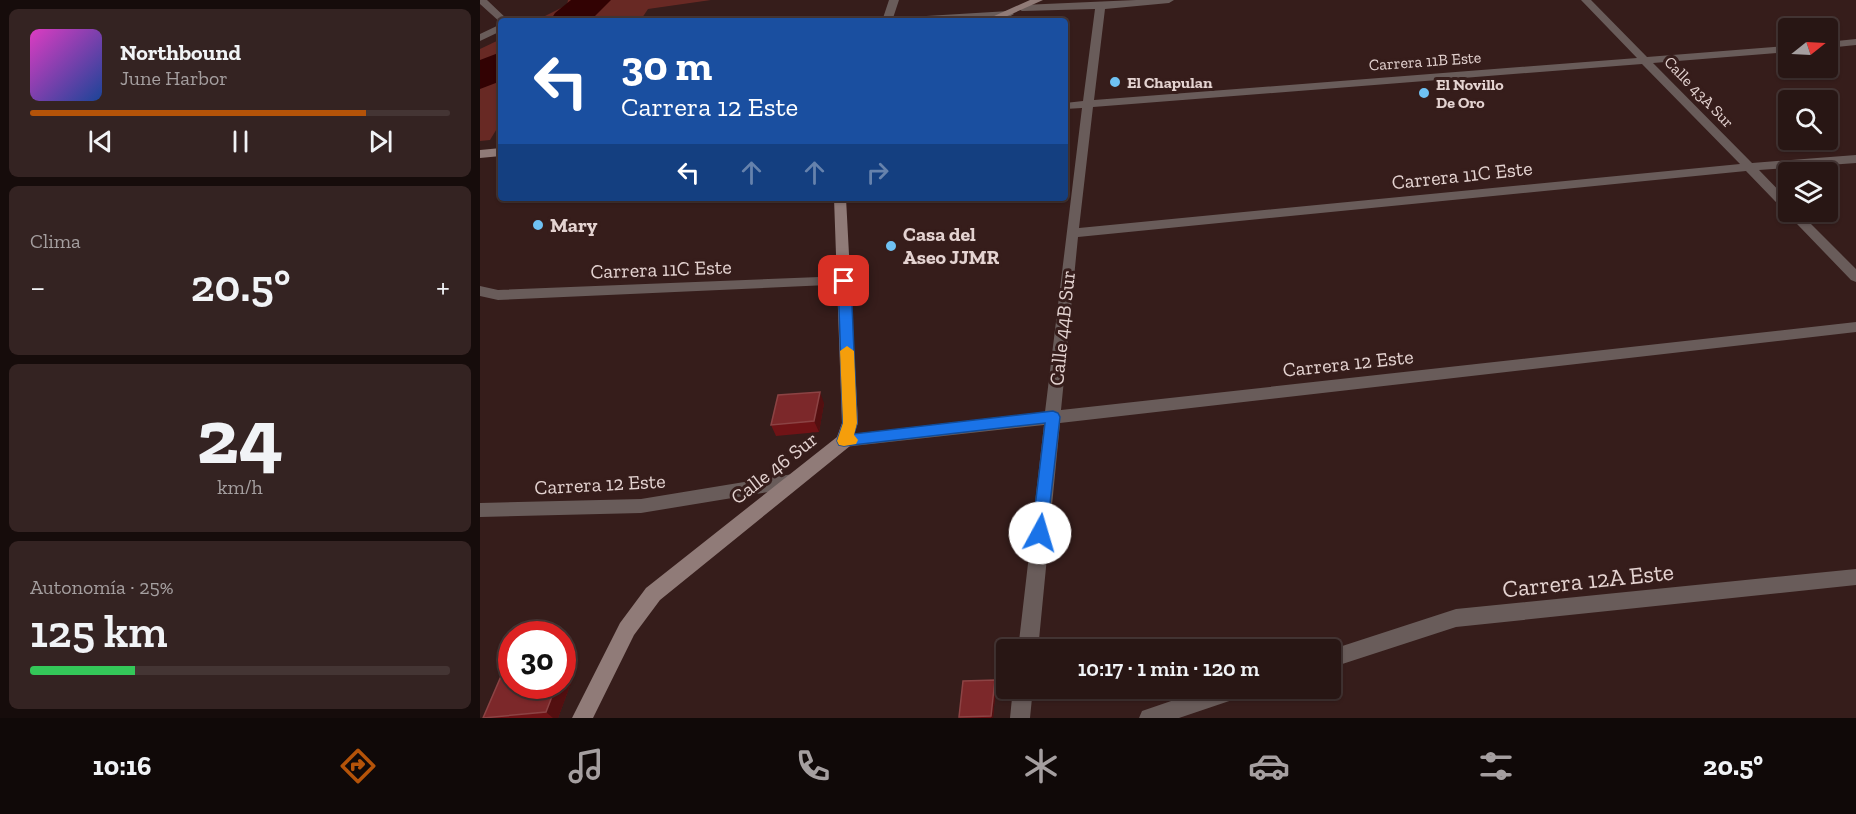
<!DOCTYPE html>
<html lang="es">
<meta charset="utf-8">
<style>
body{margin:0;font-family:"Zilla Slab",serif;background:#342322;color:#f1f3f6;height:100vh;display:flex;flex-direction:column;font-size:22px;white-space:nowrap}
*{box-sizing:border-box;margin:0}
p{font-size:20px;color:#a59fa0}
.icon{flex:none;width:33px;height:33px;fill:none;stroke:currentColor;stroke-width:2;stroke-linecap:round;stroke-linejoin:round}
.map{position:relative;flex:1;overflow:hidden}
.side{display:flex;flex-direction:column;gap:9px;padding:9px;background:#160c0b;width:480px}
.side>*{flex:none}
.guide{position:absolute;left:18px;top:18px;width:570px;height:183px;border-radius:6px;box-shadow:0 2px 4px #0004,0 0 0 2px #443534;background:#1a4fa0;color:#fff;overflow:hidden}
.needle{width:39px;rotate:72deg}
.fabs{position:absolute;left:1298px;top:18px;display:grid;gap:12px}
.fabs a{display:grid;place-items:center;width:60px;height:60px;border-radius:6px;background:#281614;box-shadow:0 2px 4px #0004,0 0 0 2px #443534;font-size:30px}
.speed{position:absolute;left:18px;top:621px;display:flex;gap:12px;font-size:30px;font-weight:700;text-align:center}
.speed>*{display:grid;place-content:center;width:78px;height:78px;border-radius:50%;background:#281614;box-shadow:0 2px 4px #0004,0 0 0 2px #443534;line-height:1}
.speed .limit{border:9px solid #d22;background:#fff;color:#111}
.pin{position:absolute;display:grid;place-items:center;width:51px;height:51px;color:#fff;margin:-26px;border-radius:12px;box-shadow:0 3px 9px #0006}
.me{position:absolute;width:66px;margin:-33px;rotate:6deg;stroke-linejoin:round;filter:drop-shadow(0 0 4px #0008)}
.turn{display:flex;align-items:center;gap:21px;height:126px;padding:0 24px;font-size:27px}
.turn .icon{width:78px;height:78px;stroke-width:2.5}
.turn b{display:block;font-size:42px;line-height:51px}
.lanes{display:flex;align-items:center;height:57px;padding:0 24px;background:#0003;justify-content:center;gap:30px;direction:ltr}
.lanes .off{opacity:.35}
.big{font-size:45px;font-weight:600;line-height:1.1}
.side .card{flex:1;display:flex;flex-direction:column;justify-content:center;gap:9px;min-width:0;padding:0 21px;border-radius:9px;background:#342322}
.side .dial{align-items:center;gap:0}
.dial b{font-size:78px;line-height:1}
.song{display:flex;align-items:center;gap:18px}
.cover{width:72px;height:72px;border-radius:9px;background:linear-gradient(135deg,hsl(310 70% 55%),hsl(220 70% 35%))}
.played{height:6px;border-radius:3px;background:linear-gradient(90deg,#b45309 80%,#443534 80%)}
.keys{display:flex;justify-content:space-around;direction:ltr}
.heat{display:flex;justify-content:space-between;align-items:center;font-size:33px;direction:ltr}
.charge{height:9px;border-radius:4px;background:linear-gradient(90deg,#34c759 25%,#443534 0)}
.trip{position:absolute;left:516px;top:639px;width:345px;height:60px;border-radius:6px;background:#281614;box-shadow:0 2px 4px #0004,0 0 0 2px #443534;font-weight:600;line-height:60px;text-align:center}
.tabs{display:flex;height:96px;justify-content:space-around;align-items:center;background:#100908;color:#a59fa0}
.tabs .icon{width:42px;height:42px}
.tabs .current{color:#b45309}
.tabs b{font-size:27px;color:#f1f3f6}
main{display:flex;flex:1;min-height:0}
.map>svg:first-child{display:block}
.green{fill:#682924}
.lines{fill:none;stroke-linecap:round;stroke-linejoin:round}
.river{fill:#320203;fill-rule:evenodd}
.street{fill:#695c5a;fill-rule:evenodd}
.secondary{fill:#907b78;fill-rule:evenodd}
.wall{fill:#701316}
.shaded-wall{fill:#530f10}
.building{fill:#7c282a;stroke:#8c4344;stroke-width:1.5}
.route{fill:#1a73e8;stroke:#114b97;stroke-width:1.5}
.slow{fill:#f59e0b}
.poi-dot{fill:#6fc2f4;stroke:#361d1b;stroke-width:2}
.labels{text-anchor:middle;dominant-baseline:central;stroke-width:6;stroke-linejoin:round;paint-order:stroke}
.far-street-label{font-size:16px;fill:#e4d3d1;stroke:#361d1b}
.far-poi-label{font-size:16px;font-weight:bold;fill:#e4d3d1;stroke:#361d1b;text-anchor:start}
.street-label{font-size:20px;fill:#e4d3d1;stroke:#361d1b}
.poi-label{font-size:20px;font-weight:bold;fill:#e4d3d1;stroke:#361d1b;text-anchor:start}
.near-street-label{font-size:24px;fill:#e4d3d1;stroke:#361d1b}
</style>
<main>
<section class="side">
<div class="card">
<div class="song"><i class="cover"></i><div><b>Northbound</b><p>June Harbor</p></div></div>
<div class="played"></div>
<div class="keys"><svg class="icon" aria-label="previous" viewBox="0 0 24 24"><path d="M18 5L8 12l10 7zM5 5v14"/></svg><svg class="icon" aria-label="pause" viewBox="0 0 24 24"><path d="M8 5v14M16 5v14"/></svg><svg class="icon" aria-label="next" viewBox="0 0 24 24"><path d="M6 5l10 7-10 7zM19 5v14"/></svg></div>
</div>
<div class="card"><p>Clima</p>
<div class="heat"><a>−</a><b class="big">20.5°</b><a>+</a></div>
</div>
<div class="card dial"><b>24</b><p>km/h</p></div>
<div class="card"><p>Autonomía · 25%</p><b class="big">125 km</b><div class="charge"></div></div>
</section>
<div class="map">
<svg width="1376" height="718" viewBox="0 0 1376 718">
<rect width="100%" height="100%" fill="#361d1b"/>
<!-- green -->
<path class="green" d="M88,0h143l-63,9 -8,12h-105l32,-16z
M21,39v83l-11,18 -10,1v-92z"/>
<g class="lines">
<!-- river -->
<path class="river" d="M91,0h40l-21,21h-40l5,-8z
M21,52v29l-21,8v-29z"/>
<!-- street -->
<path class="street" d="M0,0h7l22,21h-8v2l-21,-19z
M409,0h10l-6,18 116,-7 5,3 -5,3 -71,4h-56z
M656,0h38l-5,3 -64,6 -11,91 543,-42 -56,-58h10l56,57 141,-11v6l-135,11 99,100 104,-8v8l-97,7 29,30v12h11l57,57v13l-5,-2 -105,-109 -668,66 -17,173 795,-88v10l-796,91 -22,227h-20l26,-225 -200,22 -6,-1 -2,-5 2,-5 6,-1 201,-23 37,-304 -17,1v-6l18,-2 12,-92 -73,2 -5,-3 5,-3zM1162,64l98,100 -661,64 14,-121z
M21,24v7l-21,10v-7z
M1376,39v6l-29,3v-6z
M365,276l7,5 -2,3 -352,16 -18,-4v-10l18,4z
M313,474l6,2 2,5 -2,5 -6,2 -152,25 -161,4v-14l161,-4z
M1376,569v16l-400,42 -126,41v-18l126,-41z
M533,688h20l-3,30h-20z
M729,688h41l-3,7 -68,23h-40l3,-7z"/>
<!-- secondary -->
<path class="secondary" d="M550,0h13l-47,21h-13z
M21,148v8l-21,2v-8z
M354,198h12l12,225 -8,23 -190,154 -26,35 -41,83h-21l48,-95 26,-35 191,-151 5,-14z"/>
</g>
<!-- wall -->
<path class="wall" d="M344,403l-5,29 -43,4 -5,-11z
M85,662l10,10 -17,46h-74z
M515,680l1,5 -3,33h-34v-1z"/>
<!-- shaded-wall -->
<path class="shaded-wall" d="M340,392l4,11 -5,29 -5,-11z
M85,662l10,10 -17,46h-5l-7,-6 10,-26h6v-17z
M515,680l1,5 -3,33h-2v-2z"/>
<!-- building -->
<path class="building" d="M340,392l-6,29 -43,4 7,-30z
M32,666v20h44l-10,26 -63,6 22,-51z
M515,680l-4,36 -32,1 4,-36z"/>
<!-- route -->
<path class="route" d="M364,277l7,4 6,142 -3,11 199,-23 5,2 2,4 -14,121 -6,2 -5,-2 -3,-5 13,-110 -201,23 -5,-1 -2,-4 6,-18 -5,-142z"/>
<!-- slow -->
<path class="slow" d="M367,346l7,5 3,72 -3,12 4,5 -2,4 -12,2 -5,-1 -2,-4 6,-18 -3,-72z"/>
<!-- markers -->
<g class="poi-dot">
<circle cx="635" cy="82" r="6"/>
<circle cx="944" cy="93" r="6"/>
<circle cx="58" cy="225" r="6"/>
<circle cx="411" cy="246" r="6"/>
</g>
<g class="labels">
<!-- far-street labels -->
<g class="far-street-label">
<text transform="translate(945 61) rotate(-4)">Carrera 11B Este</text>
<text transform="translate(1219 92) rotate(46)">Calle 43A Sur</text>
</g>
<!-- far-poi labels -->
<g class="far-poi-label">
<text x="647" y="82">El Chapulan</text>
<text x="956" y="84">El Novillo<tspan x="956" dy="18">De Oro</tspan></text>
</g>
<!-- street labels -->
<g class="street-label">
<text transform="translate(982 175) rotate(-6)">Carrera 11C Este</text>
<text transform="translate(181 269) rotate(-2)">Carrera 11C Este</text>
<text transform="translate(582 328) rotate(-84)">Calle 44B Sur</text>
<text transform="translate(868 363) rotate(-6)">Carrera 12 Este</text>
<text transform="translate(294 468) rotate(-38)">Calle 46 Sur</text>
<text transform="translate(120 484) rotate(-3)">Carrera 12 Este</text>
</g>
<!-- poi labels -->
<g class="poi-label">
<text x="70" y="225">Mary</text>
<text x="423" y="234">Casa del<tspan x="423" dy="23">Aseo JJMR</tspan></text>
</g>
<!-- near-street labels -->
<g class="near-street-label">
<text transform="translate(1108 580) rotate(-6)">Carrera 12A Este</text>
</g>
</g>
</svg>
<div class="fabs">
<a><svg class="needle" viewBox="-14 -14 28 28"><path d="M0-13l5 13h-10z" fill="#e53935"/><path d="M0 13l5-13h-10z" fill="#a59fa0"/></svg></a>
<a><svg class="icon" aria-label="search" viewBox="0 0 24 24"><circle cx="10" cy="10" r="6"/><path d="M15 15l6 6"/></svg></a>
<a><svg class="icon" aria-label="layers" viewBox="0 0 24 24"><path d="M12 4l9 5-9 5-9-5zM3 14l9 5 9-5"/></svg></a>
</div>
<div class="speed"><div class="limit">30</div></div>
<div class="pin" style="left:364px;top:281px;background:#d93025"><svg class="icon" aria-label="arrive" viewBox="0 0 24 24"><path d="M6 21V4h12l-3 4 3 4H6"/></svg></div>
<svg class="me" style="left:560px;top:533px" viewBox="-20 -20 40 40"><circle r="19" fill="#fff"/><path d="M0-13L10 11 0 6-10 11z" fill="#1a73e8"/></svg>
<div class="trip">10:17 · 1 min · 120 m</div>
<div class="guide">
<div class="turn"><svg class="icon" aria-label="left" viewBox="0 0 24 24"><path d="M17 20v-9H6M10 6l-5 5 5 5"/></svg><div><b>30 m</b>Carrera 12 Este</div></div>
<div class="lanes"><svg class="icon" aria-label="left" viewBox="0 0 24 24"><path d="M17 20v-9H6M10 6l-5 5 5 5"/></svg><svg class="icon off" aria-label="ahead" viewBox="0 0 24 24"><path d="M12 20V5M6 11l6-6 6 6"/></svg><svg class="icon off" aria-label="ahead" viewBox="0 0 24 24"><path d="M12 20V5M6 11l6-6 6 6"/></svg><svg class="icon off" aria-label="right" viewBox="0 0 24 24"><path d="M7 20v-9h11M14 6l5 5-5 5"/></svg></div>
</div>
</div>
</main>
<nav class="tabs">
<b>10:16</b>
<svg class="icon current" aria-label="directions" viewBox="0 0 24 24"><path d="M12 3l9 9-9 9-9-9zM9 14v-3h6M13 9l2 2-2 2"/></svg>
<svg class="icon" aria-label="music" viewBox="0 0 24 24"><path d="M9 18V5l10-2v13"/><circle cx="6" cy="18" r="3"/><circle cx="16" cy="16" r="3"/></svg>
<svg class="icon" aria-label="phone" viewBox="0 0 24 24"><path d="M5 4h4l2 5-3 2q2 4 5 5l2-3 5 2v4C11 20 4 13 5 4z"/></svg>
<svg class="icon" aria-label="climate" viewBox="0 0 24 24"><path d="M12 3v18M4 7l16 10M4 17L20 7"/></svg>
<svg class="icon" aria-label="car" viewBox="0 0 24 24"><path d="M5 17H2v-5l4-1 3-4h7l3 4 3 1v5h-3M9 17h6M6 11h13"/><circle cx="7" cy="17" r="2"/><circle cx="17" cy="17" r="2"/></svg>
<svg class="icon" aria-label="filters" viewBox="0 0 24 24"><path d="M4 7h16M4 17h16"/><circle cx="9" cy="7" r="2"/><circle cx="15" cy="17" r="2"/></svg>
<b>20.5°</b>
</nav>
